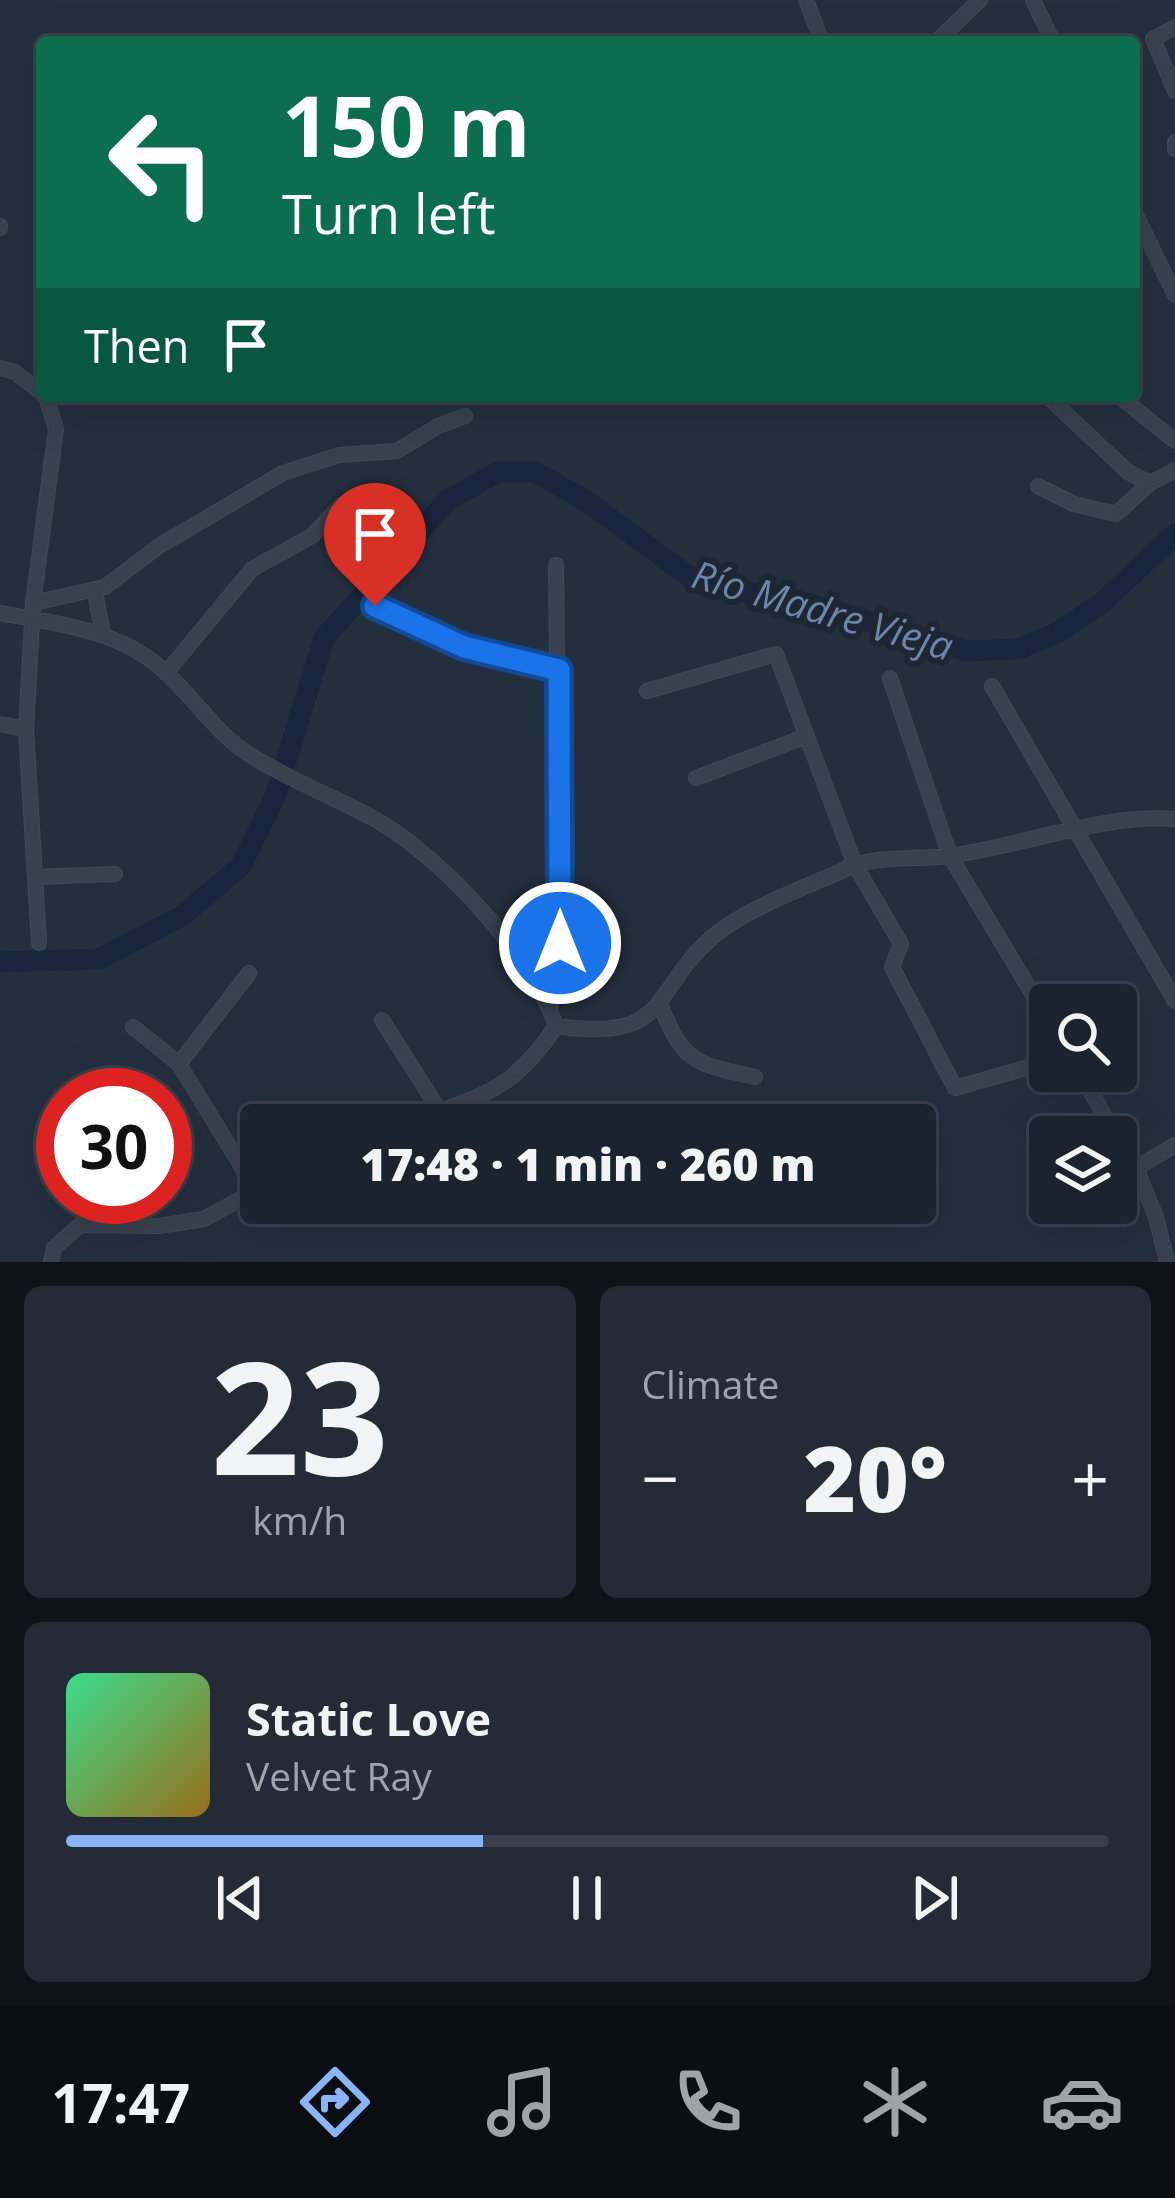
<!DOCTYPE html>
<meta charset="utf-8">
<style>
body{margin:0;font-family:"Open Sans",sans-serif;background:#242b36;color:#f1f3f6;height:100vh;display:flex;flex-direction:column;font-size:45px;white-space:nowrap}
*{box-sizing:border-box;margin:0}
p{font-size:39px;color:#a0a4aa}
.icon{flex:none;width:66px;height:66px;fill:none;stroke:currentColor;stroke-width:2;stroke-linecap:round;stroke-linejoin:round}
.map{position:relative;height:1262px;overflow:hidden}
.side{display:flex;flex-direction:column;gap:24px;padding:24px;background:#0f1319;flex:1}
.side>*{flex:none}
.guide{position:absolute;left:36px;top:36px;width:1104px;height:366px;border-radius:12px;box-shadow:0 12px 48px #0002,0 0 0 3px #39404a;background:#0b6e4f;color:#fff;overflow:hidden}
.tools{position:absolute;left:1029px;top:984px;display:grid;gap:24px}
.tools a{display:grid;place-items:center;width:108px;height:108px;border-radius:12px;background:#1b232e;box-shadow:0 12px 48px #0002,0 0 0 3px #39404a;font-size:60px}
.speed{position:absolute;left:36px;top:1068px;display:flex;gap:24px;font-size:60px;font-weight:700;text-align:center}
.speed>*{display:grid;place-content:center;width:156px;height:156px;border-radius:50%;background:#1b232e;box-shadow:0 12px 48px #0002,0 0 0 3px #39404a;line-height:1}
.speed .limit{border:18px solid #d22;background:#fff;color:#111}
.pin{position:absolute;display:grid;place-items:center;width:102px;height:102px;color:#fff;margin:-123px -51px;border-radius:50% 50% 50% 0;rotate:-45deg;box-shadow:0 0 12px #0007}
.pin .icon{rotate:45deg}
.me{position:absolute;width:132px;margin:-66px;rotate:0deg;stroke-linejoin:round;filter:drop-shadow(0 0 9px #0008)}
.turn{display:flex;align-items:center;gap:42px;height:252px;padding:0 48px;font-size:54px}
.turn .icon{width:156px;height:156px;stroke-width:2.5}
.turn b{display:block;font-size:84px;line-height:102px}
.then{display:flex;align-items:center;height:114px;padding:0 48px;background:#0003;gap:24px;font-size:45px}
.big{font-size:90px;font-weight:800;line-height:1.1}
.side .widget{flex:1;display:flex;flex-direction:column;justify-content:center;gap:18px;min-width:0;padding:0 42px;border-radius:18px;background:#242b36}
.side .dial{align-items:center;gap:0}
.dial b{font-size:156px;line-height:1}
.song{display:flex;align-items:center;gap:36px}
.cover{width:144px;height:144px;border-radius:18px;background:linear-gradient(135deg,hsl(150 70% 55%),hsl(40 70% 35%))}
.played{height:12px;border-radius:6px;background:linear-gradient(90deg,#8ab4f8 40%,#39404a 40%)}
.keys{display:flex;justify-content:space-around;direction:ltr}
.heat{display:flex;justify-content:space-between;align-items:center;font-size:66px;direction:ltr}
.side .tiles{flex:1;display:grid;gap:24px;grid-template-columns:1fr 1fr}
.widget:last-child{grid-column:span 2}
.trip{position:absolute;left:240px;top:1104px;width:696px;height:120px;border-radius:12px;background:#1b232e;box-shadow:0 12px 48px #0002,0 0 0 3px #39404a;font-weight:800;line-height:120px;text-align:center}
.dock{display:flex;height:192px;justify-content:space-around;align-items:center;background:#0b0e12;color:#a0a4aa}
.dock .icon{width:84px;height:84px}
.dock .on{color:#8ab4f8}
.dock b{font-size:54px;color:#f1f3f6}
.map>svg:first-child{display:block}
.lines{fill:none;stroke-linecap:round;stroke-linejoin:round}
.river{stroke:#17263c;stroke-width:21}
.street-casing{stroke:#414a57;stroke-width:16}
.street{stroke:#38414e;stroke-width:14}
.route-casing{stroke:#114b97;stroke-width:30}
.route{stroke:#1a73e8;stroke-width:21}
.labels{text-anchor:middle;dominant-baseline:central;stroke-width:12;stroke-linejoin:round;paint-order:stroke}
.water-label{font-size:39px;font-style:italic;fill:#6d86a8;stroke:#1d2633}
</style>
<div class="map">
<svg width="1175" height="1262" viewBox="0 0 1175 1262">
<rect width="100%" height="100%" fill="#242f3e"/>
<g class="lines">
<!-- river -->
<path class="river" d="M0,962l99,-3 83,-43 59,-50 34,-69 49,-159 124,-138 50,-28h37l50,28 113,83 113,21 155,47 52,-2 39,-16 45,-30 73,-69"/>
<defs>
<path id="street" d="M806,0l16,42
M1033,0l20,42
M1175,27l-22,12 22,52
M936,42l44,-42
M1175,142v7
M1134,211l41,84
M0,226v2
M0,368l15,4 27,21
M1047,396l81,76 22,11 25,-13
M1119,396l56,45
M1038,486l36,18 42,10 34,-31
M95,592l8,43
M33,603l72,-16 54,-41 124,-73 56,-18 58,-4 41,-25 27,-10
M375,606l89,42 94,23
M0,613c56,10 118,17 162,56 30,26 53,63 85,84 41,27 89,44 131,68 64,37 155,135 178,205 -46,70 -80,70 -153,99
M166,673l86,-104 60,-33 29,-31
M890,678l60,178 100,167
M992,686l183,315
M647,691l129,-37 79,211 46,79 -9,23 63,121 95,-27
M0,724l26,5
M696,778l111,-42
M35,877l80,-3
M39,943l-13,-214 7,-126 23,-174 -10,-33
M661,1006c22,58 37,58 94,71
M550,1008l10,-65 -4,-378
M382,1020l57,90
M556,1026c117,17 92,-35 160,-92 35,-28 91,-47 132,-66 28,-13 69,-8 100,-12 70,-9 157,-43 227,-37
M133,1027l46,37 77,126
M179,1064l70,-91
M1078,1071l58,97 20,49 11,45
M1136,1168l39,-23
M98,1225l4,-28
M51,1262l3,-14 26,-23 79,1 45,-7 57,-31"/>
</defs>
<!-- street casing -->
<use href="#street" class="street-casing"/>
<!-- street -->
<use href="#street" class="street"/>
</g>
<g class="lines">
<defs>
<path id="route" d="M375,606l89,41 95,23 1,273"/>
</defs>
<!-- route casing -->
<use href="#route" class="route-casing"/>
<!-- route -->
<use href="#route" class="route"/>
</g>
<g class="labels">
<!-- water labels -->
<g class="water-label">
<text transform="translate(823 609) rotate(16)">Río Madre Vieja</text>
</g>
</g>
</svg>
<div class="tools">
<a><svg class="icon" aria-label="search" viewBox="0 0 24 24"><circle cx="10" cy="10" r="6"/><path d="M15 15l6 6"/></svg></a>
<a><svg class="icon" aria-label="layers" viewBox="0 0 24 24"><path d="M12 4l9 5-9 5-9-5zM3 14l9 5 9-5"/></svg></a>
</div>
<div class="speed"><div class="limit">30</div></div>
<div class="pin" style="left:375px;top:606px;background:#d93025"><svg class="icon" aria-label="arrive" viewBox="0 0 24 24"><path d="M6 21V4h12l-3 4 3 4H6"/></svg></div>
<svg class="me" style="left:560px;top:943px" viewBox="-20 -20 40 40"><circle r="17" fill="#1a73e8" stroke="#fff" stroke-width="3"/><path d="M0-11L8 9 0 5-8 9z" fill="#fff"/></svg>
<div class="trip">17:48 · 1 min · 260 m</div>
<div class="guide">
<div class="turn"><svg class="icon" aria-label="left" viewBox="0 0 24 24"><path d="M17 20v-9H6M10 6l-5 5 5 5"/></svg><div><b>150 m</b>Turn left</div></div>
<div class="then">Then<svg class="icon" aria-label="arrive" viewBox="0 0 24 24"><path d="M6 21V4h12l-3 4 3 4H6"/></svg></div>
</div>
</div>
<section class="side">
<div class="tiles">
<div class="widget dial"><b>23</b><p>km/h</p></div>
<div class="widget"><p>Climate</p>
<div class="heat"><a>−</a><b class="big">20°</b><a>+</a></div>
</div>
<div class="widget">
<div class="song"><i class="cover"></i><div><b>Static Love</b><p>Velvet Ray</p></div></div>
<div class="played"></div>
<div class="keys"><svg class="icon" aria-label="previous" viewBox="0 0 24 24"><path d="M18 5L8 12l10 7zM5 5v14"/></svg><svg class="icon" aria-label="pause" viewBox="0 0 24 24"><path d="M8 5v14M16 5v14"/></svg><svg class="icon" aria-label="next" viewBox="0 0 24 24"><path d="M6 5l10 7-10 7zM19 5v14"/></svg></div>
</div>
</div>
</section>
<nav class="dock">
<b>17:47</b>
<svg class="icon on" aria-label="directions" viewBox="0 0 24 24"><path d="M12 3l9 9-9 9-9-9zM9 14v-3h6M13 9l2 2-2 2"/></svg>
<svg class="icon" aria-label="music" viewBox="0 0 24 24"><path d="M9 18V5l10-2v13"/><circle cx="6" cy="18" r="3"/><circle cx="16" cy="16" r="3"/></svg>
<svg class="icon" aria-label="phone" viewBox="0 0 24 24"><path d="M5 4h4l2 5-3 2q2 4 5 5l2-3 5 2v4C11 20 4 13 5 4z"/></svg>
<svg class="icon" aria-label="climate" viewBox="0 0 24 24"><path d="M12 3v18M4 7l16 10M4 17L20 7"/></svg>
<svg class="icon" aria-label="car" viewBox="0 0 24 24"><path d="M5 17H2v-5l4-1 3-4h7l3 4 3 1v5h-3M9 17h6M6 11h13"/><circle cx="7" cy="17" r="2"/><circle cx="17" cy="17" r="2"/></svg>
</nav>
